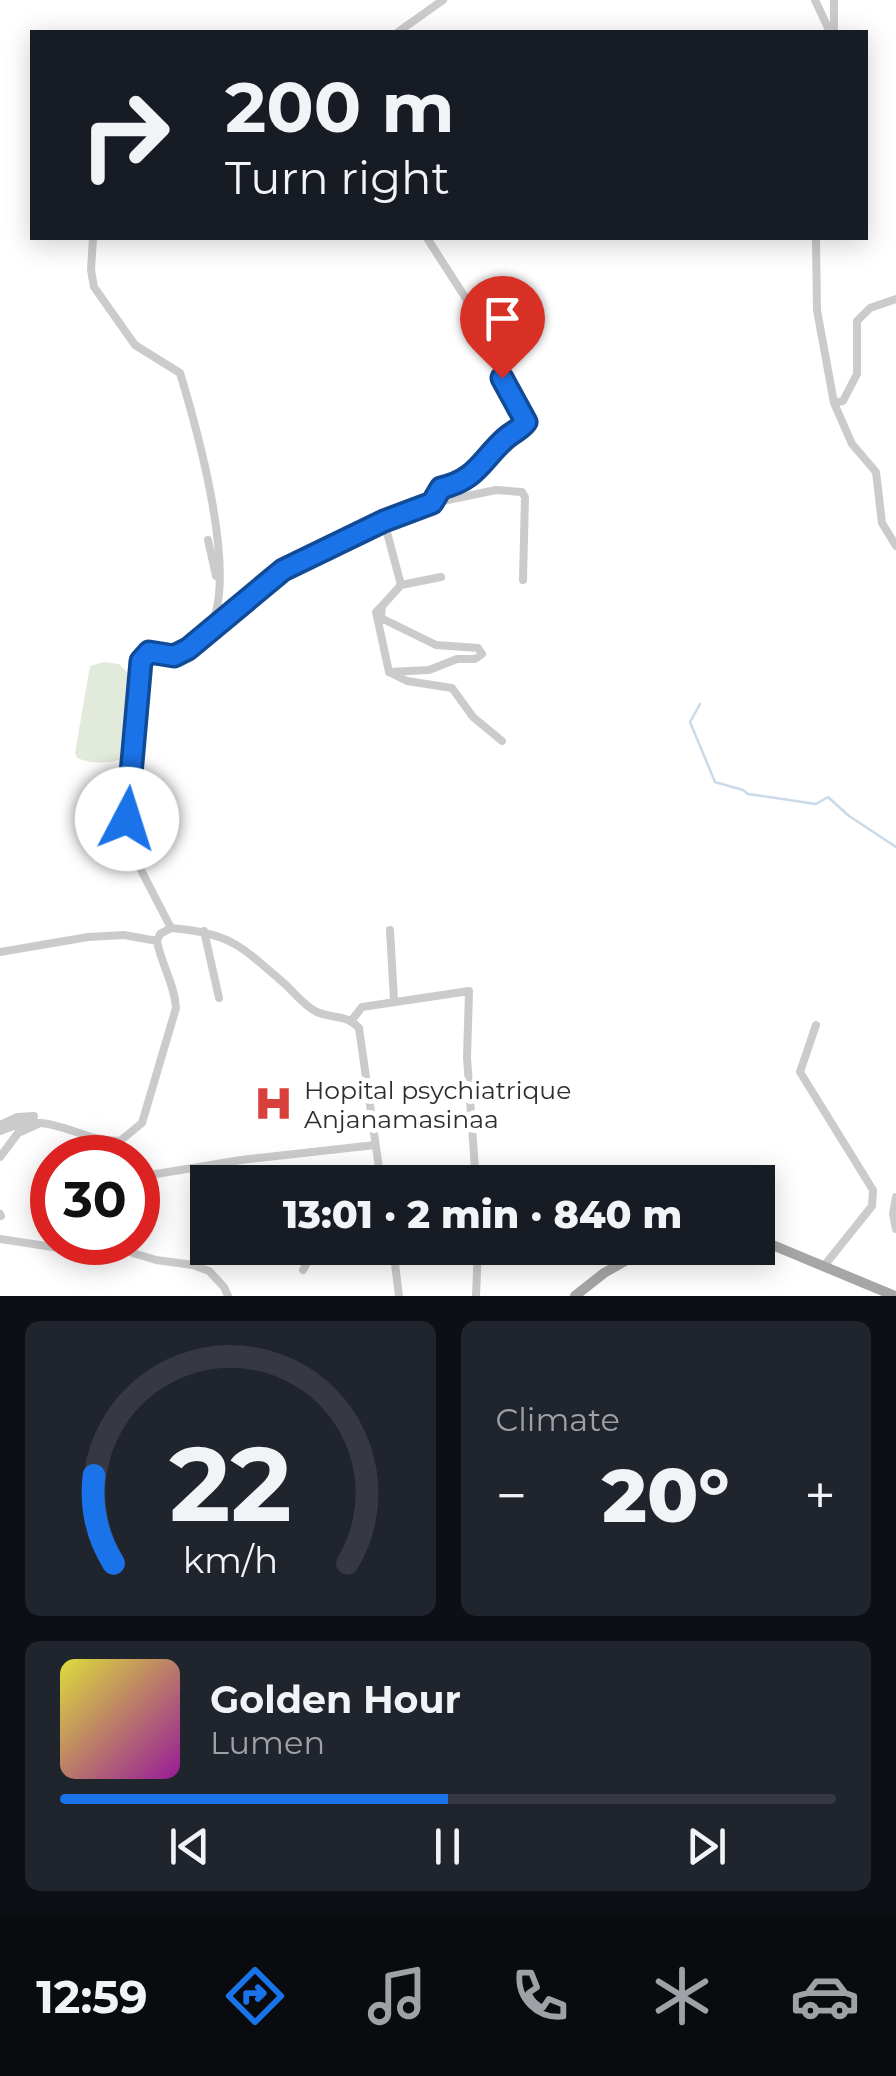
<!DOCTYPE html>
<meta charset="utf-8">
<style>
body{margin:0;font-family:Montserrat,sans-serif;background:#20242c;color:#f1f3f6;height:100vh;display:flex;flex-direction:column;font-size:38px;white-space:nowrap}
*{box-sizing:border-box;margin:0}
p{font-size:32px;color:#9ea1a6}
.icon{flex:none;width:55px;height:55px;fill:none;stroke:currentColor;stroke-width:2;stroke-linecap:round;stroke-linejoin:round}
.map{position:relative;height:1296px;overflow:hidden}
.drawer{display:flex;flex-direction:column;gap:25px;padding:25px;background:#0d0f14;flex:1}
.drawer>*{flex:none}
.banner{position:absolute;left:30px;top:30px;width:838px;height:210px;border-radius:0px;box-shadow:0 5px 25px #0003;background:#171b24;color:#f1f3f6;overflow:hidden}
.speed{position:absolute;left:30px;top:1135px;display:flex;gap:20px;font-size:50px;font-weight:700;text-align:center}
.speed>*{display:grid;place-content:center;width:130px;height:130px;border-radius:50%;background:#171b24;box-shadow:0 5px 25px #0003;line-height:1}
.speed .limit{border:15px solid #d22;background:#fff;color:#111}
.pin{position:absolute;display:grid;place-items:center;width:85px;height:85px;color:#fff;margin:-102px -42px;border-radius:50% 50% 50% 0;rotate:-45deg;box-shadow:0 0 10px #0007}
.pin .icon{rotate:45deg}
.me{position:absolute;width:110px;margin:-55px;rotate:5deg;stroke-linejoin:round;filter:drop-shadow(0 0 8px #0008)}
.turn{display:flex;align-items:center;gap:35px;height:210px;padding:0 30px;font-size:45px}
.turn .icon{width:130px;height:130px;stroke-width:2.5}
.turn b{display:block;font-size:70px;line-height:85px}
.big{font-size:75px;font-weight:800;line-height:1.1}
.drawer .card{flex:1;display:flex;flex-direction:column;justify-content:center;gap:15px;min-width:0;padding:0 35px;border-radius:15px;background:#20242c}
.drawer .dial{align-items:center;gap:0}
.dial svg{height:260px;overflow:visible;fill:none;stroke:#363941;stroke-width:7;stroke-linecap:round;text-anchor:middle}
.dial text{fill:#f1f3f6;stroke:none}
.song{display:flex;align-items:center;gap:30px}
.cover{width:120px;height:120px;border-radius:15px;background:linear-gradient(135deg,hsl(60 70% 55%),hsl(300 70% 35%))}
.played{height:10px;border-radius:5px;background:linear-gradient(90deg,#1a73e8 50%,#363941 50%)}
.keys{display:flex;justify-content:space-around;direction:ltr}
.heat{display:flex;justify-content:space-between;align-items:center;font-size:55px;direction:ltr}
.drawer .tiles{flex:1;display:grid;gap:25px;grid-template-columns:1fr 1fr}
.card:last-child{grid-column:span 2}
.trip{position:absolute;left:190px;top:1165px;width:585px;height:100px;border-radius:0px;background:#171b24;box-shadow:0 5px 25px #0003;font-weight:800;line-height:100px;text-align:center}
.tabs{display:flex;height:160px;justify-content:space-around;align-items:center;background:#090b0e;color:#9ea1a6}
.tabs .icon{width:70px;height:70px}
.tabs .active{color:#1a73e8}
.tabs b{font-size:45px;color:#f1f3f6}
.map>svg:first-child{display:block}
.pitch{fill:#e2eadc}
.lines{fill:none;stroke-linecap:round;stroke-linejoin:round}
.stream{stroke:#cadae9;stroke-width:2.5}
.minor{stroke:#cbcbcb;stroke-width:8}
.major{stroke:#a6a6a6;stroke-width:10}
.route-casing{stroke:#114b97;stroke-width:25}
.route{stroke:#1a73e8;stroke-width:18}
.labels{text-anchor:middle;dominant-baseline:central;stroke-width:10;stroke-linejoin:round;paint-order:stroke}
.poi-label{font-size:25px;fill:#2e2e2e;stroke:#fff;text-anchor:start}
</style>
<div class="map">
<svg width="896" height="1296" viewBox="0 0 896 1296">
<rect width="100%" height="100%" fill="#fff"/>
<!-- pitch -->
<path class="pitch" d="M104,662l15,2 8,8 3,11 -7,71 -3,6c-15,3 -29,4 -43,-2l-2,-5 15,-87z"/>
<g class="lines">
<!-- stream -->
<path class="stream" d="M700,704l-10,18 25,60 28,8 5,4 68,10 12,-7 21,19 47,31"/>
<!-- minor -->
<path class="minor" d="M815,0l15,32
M834,0v32
M398,32l45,-32
M93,238l-2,32 3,17 41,58 45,28c18,59 51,180 36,239 -6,21 -23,34 -41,44l-26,-3 -8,8 -14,182 44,85c61,5 71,19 116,58 8,8 19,21 30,26 16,7 29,2 42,16l22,154
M427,238l56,87v16l43,81 -60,58 -25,8 -8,15
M816,238l1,72 17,93 9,-2 14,-27v-53l13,-13 26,-9
M834,403l18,41 24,28 6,51 14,23
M384,521l17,64 -19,21 -1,12 55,27 42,3 4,6 -7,5h-18l-28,11 -40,2 18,9 45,7 21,29 29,24
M208,540l8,36
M401,585l40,-8
M382,606l-6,6 13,60
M209,631l74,-62 101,-48 49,-18 63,-13 26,2 3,5 -2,83
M390,930l4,70
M204,931l15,67
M0,952l88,-15 36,-2 33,6 3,-7 11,-6
M352,1020l10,-13 107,-16 -2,67 9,124
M816,1025l-16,47 73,118 -1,16 -48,60
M0,1125l17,-8 17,-1
M0,1131c52,-23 71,9 120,10l22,-18 34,-115c-1,-23 -15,-44 -19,-67
M0,1157l18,-24 20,-9
M138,1177l103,-17 134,-15
M896,1197l-3,17 3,15
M0,1214l1,2
M0,1239l79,12 41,-2 36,11 37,5 16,6 15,16 4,9
M393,1248l6,48
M303,1270l11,-20 24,-2
M476,1296l2,-48"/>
<!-- major -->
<path class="major" d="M758,1239l137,57
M575,1296l29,-23 44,-25"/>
</g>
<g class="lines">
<defs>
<path id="route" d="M127,819l14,-158 8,-9 25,4 14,-7 95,-79 101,-49 48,-18 9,-15c36,-8 41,-29 65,-50 8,-7 14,-8 20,-16l-24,-44"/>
</defs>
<!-- route casing -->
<use href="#route" class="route-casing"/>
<!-- route -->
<use href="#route" class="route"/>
</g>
<!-- icons -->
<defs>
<symbol id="hospital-bare" viewBox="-9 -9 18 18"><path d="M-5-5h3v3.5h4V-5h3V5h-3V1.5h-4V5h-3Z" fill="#d8403c" stroke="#fff" stroke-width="2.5" paint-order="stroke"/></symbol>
</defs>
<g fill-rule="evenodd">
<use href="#hospital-bare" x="246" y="1076" width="55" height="55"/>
</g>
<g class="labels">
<!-- poi labels -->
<g class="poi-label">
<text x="304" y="1090">Hopital psychiatrique<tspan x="304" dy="29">Anjanamasinaa</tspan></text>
</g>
</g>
</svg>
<div class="speed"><div class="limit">30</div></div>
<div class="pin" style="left:502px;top:378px;background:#d93025"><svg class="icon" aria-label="arrive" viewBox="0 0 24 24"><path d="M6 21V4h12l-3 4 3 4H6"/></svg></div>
<svg class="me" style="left:127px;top:819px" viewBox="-20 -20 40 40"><circle r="19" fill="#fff"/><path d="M0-13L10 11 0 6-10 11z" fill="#1a73e8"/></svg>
<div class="trip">13:01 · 2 min · 840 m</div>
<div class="banner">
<div class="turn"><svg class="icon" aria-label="right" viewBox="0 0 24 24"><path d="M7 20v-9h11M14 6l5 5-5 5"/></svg><div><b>200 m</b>Turn right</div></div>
</div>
</div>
<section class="drawer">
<div class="tiles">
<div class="card dial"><svg viewBox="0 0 100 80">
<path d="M14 69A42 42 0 1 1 86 69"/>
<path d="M14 69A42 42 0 0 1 8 42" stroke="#1a73e8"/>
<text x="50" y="56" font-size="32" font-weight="700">22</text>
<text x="50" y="72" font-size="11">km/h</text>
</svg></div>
<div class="card"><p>Climate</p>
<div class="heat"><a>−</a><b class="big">20°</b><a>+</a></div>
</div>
<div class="card">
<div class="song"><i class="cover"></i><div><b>Golden Hour</b><p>Lumen</p></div></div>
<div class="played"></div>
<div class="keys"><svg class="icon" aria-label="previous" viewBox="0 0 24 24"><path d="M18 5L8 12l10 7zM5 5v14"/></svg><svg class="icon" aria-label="pause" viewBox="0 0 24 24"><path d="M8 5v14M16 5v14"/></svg><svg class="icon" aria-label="next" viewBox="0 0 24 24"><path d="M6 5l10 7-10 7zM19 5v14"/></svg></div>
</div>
</div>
</section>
<nav class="tabs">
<b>12:59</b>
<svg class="icon active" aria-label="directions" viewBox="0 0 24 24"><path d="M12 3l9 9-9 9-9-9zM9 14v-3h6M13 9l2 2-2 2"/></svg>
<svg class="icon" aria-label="music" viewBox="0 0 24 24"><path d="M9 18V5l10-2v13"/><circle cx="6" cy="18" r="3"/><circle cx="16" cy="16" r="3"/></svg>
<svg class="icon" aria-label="phone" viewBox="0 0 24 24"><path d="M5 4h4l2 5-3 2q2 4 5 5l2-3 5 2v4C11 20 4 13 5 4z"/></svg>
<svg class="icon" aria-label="climate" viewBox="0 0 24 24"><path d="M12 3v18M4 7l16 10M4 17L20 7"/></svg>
<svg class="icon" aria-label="car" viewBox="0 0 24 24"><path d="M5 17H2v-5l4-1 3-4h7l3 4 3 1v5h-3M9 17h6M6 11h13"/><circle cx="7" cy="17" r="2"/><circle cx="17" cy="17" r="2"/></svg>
</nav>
